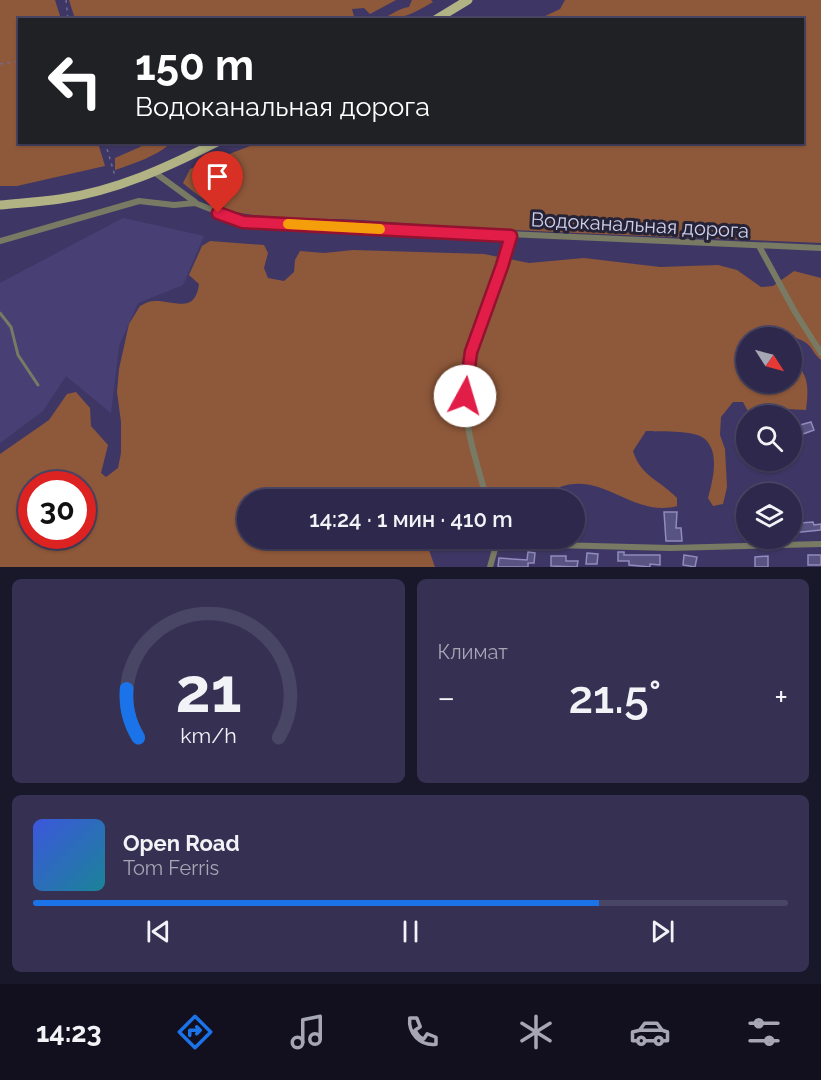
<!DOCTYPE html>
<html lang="ru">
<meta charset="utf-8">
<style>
body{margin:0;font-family:Raleway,sans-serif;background:#363153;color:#f1f3f6;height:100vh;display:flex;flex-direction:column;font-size:22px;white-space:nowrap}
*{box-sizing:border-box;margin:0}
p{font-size:20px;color:#a7a6b5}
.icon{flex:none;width:33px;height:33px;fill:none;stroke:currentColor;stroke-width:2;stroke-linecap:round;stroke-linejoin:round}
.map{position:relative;height:567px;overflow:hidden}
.drawer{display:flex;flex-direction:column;gap:12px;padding:12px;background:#19172a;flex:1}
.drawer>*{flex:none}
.banner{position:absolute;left:18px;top:18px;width:786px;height:126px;border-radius:0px;box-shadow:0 2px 4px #0004,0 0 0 2px #494564;background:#202124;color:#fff;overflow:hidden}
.needle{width:39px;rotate:126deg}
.controls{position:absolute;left:736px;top:327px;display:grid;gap:12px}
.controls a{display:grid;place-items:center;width:66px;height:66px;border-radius:50%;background:#2e294c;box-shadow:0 2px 4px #0004,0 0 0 2px #494564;font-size:30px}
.speed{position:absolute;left:18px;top:471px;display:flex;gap:12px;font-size:30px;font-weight:700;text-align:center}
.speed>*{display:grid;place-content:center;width:78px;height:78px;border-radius:50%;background:#2e294c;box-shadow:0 2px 4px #0004,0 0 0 2px #494564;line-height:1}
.speed .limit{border:9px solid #d22;background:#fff;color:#111}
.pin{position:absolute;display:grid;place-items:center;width:51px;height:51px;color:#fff;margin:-62px -26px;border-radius:50% 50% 50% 0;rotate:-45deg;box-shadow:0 0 6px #0007}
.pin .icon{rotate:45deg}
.me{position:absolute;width:66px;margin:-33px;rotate:6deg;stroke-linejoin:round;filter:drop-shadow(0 0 4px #0008)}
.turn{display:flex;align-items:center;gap:21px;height:126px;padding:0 18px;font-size:27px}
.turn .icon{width:78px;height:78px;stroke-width:2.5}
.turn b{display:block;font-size:42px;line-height:51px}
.big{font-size:45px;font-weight:600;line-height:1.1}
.drawer .widget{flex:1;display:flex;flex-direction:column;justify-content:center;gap:9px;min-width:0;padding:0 21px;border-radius:9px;background:#363153}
.drawer .dial{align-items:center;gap:0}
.dial svg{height:156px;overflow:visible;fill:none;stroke:#494564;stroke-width:7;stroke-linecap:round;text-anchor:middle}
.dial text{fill:#f1f3f6;stroke:none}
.song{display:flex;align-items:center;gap:18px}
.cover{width:72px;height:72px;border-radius:9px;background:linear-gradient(135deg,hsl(230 70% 55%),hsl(190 70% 35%))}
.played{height:6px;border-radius:3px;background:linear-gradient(90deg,#1a73e8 75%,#494564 75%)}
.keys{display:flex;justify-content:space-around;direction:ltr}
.heat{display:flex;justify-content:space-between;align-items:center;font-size:33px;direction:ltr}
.drawer .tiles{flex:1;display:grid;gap:12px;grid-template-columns:1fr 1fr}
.widget:last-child{grid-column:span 2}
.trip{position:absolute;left:237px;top:489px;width:348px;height:60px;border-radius:30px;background:#2e294c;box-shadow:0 2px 4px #0004,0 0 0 2px #494564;font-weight:600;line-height:60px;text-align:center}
.dock{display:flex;height:96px;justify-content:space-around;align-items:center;background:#12101e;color:#a7a6b5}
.dock .icon{width:42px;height:42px}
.dock .current{color:#1a73e8}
.dock b{font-size:27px;color:#f1f3f6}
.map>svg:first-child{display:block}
.built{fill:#484074}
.forest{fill:#8e583a;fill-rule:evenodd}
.building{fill:#595382;stroke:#918bbf;stroke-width:1.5}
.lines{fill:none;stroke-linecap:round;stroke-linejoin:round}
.path{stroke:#716b93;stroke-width:1.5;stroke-dasharray:3 4.5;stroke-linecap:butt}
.lane{stroke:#797a63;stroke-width:3}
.street{stroke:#797a63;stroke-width:6}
.primary{stroke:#b2b384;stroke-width:9}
.route-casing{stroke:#92132f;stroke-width:15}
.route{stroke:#e11d48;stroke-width:10}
.slow{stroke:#f59e0b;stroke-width:10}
.labels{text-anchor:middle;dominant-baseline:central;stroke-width:6;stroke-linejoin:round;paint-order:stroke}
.street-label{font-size:20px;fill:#d0cee9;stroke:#252337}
</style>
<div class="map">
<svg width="821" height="567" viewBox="0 0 821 567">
<rect width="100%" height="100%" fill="#3e3765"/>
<!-- built -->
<path class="built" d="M123,218l81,18 -21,49 -45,18 -19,43 -8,67 -45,-37 -23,35 -43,32v-160z"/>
<!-- forest -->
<path class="forest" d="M0,0h55l6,19 -41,1v122l78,1 7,23 -88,20h-17z
M69,0h327l-26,14 -6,-6 -12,1 3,11 -280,-1z
M412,0h19l2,2c-19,11 -31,18 -53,17 11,-3 18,-11 29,-12z
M565,0h256v243c-149,-7 -298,-10 -446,-22 -49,-4 -98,0 -145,-10 -18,-4 -34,-17 -47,-28l7,-14 68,-26 544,-1v-122l-263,-1 21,-10z
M145,142l26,1c-16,14 -36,20 -56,27v-12l25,-11z
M210,241l54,4 4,8 -4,15 4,10 16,3 10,-9 1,-12 5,-9 24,2 29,-3 131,4 45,9 55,-5 76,9 58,-2 19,5 24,17 12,-1 21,-15 27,7v82c-12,-10 -6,-15 -25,-22 -6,23 2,20 9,39 4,10 2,23 1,33l-19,-1 -7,6h-30l-7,-13h-10l-12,15 -1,18 5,14 2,38 -4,17 -10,2 -5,-8c5,-18 13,-49 -6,-61 -12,-7 -43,-5 -56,-6l-13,20c8,26 27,29 44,47v8c-43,12 -74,-35 -117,-19l-7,12h-33l3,-10 -14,4 -13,7h-248v38l177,1 10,28h-435v-113l49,-34 18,-26 9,-2 14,16 1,18 17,19 -7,28 5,4 12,-9 3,-15v-31l-4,-30 2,-23 10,-45 11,-18c4,-2 9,-5 14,-5 20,-1 41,14 45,-17l-10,-9 13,-29zM747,338h45v44h-45zM32,484h50v52h-50z"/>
<!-- building -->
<path class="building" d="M811,422l3,8 -11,4 -3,-9z
M797,502l3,21 13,-1 1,3 7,-1v6l-29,3v-30z
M664,512h13l-1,16h5l1,13h-16z
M528,552l7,1 -1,10h-6v4h-30l1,-9 28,2z
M618,552h6v3h36v10l-10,-1v3l-21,-2v-4h-11z
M587,553l11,1 -1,10h-11z
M684,555l13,2 -2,10 -12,-2z
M808,555h13v10h-13z
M551,556h15v5h12l-1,6 -26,-1z
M768,556v11h-13v-10z"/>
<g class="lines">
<!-- path -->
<path class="path" d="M66,0l2,20
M0,64l20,-3
M105,142l10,34"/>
<!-- lane -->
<path class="lane" d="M0,313l11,14 7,28 20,30"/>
<!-- street -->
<path class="street" d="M154,172l41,30
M0,241l139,-40 35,4 21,-2 49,19 577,26
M759,246l36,66 26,41
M487,500c-9,-34 -22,-69 -22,-105 0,-50 32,-110 46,-159
M503,538l11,6 157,4 150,-4
M490,567l8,-29"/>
<!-- primary -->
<path class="primary" d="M435,20l33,-20
M0,205c20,-2 40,-3 60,-6 56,-8 108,-32 157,-57"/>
</g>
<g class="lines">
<defs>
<path id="route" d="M218,213l25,9 268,14 -9,30 -31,86 -6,44"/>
</defs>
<!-- route casing -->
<use href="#route" class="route-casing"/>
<!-- route -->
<use href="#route" class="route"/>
<!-- slow -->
<path class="slow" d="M288,224l92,5"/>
</g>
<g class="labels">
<!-- street labels -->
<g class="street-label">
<text transform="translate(640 225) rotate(3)">Водоканальная дорога</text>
</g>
</g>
</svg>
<div class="controls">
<a><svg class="needle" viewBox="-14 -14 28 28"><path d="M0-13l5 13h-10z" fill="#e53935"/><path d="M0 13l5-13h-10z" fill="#a7a6b5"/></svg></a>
<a><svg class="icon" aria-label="search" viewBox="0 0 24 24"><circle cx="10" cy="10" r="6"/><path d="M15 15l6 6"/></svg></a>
<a><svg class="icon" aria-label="layers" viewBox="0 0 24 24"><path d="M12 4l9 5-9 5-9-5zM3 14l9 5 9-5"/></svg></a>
</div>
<div class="speed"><div class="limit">30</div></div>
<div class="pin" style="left:218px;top:213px;background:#d93025"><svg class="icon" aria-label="arrive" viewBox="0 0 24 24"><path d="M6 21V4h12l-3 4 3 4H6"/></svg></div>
<svg class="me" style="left:465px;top:396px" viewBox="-20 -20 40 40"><circle r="19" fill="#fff"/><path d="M0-13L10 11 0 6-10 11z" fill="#e11d48"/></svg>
<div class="trip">14:24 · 1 мин · 410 m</div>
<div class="banner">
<div class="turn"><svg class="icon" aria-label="left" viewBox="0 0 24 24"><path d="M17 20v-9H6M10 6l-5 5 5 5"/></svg><div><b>150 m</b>Водоканальная дорога</div></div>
</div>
</div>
<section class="drawer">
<div class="tiles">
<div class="widget dial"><svg viewBox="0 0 100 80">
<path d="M14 69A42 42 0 1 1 86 69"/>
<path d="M14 69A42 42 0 0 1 8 44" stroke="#1a73e8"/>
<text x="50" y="56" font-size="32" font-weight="700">21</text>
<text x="50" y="72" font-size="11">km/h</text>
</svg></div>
<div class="widget"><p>Климат</p>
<div class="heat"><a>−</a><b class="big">21.5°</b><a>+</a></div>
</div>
<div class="widget">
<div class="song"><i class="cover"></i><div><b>Open Road</b><p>Tom Ferris</p></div></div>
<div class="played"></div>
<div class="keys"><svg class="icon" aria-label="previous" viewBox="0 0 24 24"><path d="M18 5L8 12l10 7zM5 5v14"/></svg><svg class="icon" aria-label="pause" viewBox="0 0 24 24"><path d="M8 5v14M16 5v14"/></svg><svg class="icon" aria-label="next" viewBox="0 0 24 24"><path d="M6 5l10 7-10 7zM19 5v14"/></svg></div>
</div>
</div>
</section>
<nav class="dock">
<b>14:23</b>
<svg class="icon current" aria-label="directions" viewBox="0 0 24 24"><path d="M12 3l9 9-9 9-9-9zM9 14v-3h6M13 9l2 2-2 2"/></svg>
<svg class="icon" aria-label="music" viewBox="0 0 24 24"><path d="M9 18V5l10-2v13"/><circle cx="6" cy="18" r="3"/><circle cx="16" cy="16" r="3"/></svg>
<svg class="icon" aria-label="phone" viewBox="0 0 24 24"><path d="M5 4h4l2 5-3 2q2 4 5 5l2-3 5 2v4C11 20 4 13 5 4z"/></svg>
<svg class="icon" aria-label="climate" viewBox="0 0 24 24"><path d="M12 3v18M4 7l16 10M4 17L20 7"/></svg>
<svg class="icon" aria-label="car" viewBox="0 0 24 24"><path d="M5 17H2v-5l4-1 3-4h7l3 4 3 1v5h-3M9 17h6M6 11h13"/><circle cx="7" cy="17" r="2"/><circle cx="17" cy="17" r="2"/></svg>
<svg class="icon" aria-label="filters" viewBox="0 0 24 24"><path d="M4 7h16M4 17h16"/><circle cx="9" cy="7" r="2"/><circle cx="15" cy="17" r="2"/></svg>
</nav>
